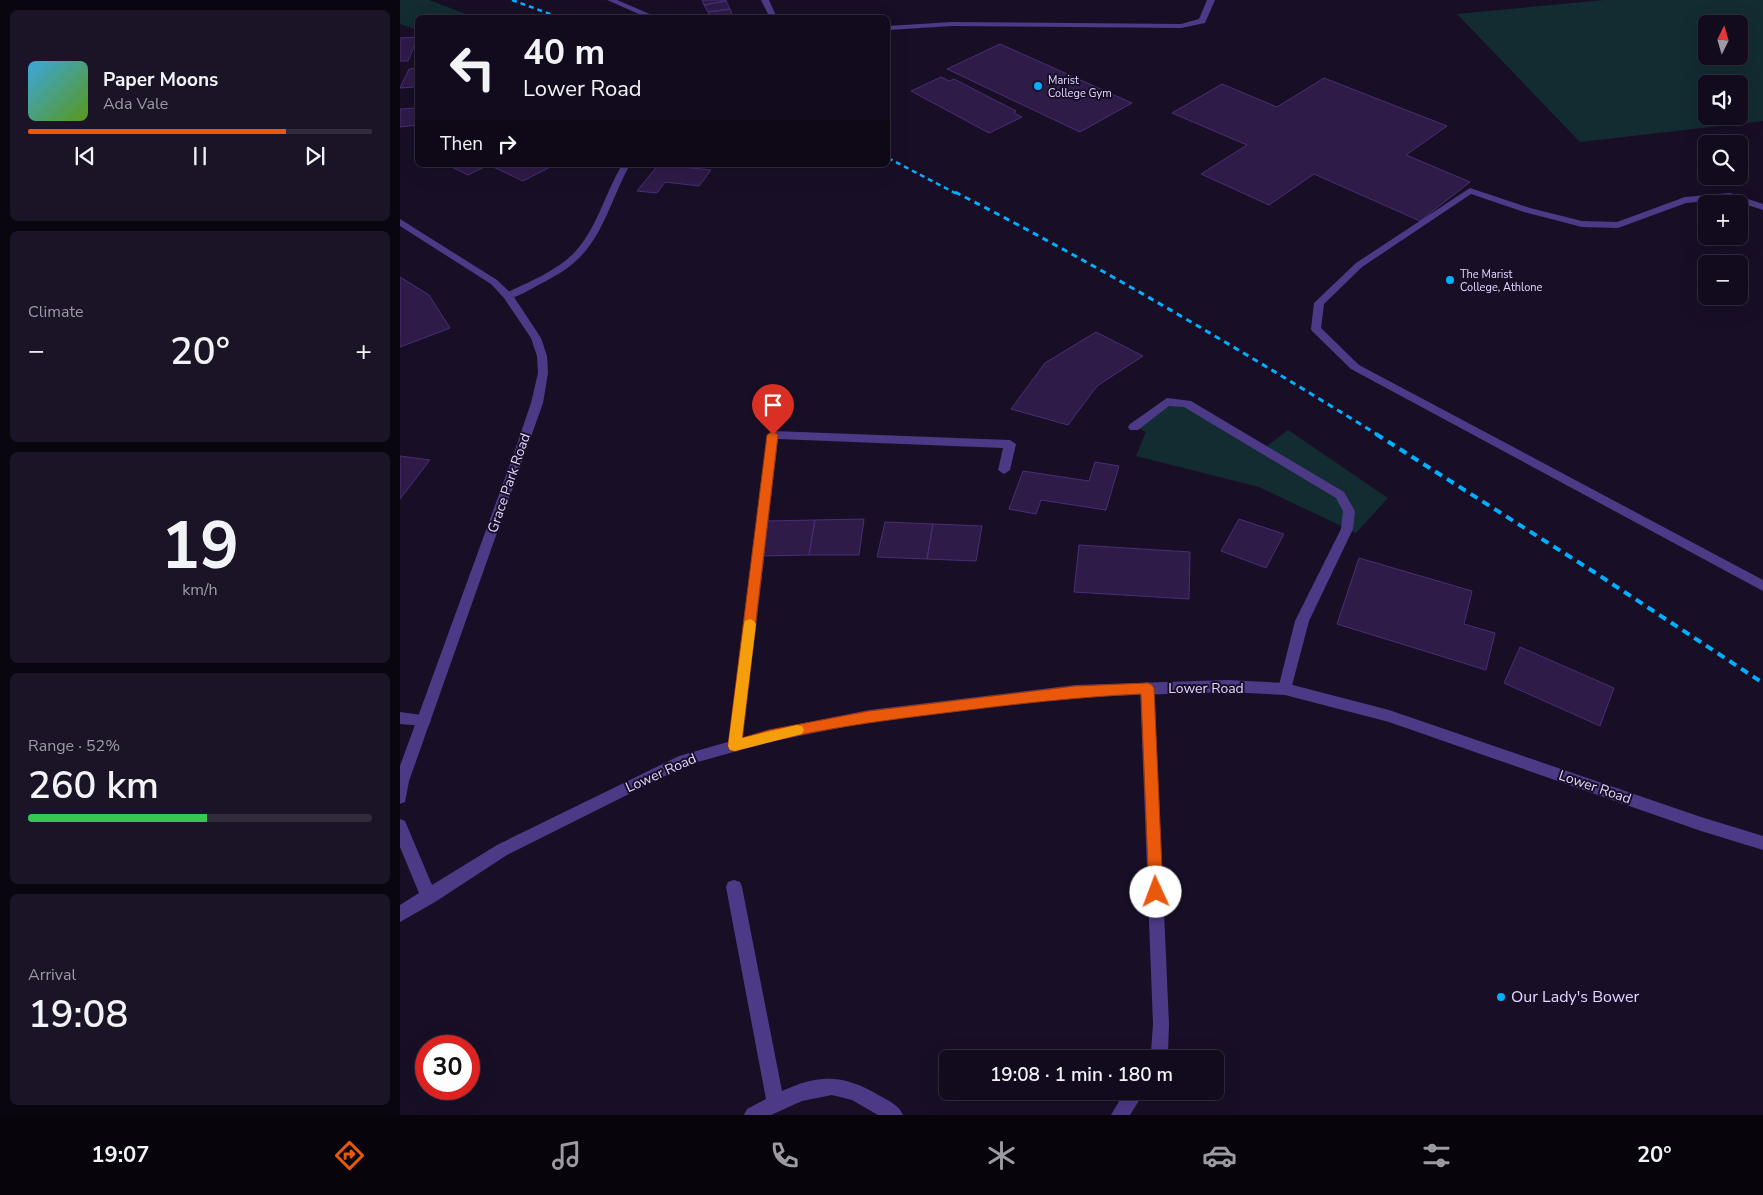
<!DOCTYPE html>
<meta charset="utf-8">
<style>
body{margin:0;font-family:"Nunito Sans",sans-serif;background:#1b1426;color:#f1f3f6;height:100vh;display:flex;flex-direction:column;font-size:19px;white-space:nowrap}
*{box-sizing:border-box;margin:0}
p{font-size:16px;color:#9c9ba4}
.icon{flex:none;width:28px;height:28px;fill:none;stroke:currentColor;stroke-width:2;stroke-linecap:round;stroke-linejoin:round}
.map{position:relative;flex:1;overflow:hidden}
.drawer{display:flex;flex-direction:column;gap:10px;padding:10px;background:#0a0610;width:400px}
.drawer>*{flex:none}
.banner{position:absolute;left:15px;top:15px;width:475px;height:152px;border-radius:8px;box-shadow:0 5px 20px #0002,0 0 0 1px #312b3b;background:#120b1d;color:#f1f3f6;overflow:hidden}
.needle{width:32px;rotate:5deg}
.controls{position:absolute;left:1298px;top:15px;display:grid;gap:10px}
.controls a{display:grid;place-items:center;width:50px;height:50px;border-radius:8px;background:#120b1d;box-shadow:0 5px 20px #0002,0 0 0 1px #312b3b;font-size:25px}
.speed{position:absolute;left:15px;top:1035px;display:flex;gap:10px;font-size:25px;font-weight:700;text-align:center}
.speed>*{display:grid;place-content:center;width:65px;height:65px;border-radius:50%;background:#120b1d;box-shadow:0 5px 20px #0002,0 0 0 1px #312b3b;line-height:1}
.speed .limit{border:8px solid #d22;background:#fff;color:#111}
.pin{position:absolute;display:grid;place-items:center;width:42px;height:42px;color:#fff;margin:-51px -21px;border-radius:50% 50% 50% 0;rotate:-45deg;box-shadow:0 0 5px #0007}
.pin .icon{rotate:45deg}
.me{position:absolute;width:55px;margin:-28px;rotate:358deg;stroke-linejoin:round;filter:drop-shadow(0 0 4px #0008)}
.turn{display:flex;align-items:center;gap:18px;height:105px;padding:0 25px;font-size:22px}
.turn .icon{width:65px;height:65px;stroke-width:2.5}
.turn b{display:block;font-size:35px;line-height:42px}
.then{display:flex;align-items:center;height:48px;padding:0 25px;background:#0003;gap:10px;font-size:19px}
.big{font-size:38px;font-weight:600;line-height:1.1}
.drawer .widget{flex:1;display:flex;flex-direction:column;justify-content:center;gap:8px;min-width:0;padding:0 18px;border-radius:8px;background:#1b1426}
.drawer .dial{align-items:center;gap:0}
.dial b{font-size:65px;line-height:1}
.song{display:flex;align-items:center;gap:15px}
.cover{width:60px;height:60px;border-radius:8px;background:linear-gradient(135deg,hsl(200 70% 55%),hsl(90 70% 35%))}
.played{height:5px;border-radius:2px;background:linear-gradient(90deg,#ea580c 75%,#312b3b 75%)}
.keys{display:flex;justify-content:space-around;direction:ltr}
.heat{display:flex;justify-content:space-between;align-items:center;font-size:28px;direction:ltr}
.charge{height:8px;border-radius:4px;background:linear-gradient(90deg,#34c759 52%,#312b3b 0)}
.trip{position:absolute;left:539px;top:1050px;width:285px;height:50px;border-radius:8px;background:#120b1d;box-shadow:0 5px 20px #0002,0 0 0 1px #312b3b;font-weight:600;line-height:50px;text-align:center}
.menu{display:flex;height:80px;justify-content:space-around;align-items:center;background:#07040c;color:#9c9ba4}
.menu .icon{width:35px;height:35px}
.menu .active{color:#ea580c}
.menu b{font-size:22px;color:#f1f3f6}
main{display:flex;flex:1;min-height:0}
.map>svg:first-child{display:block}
.green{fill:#122c31;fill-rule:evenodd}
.building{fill:#2e1b48;stroke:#4a2d75}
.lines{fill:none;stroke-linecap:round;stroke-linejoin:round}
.service{fill:#4d3a87;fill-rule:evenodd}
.minor{fill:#4d3a87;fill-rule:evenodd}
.tertiary{fill:#4d3a87;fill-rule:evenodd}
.rail-far2{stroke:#01afff;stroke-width:2.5;stroke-dasharray:5 4;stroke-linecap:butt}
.rail-far1{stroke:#01afff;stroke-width:3;stroke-dasharray:6 5;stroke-linecap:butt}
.rail{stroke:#01afff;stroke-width:4;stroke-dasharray:8 6;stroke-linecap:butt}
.route{fill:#ea580c;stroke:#983908}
.slow{fill:#f59e0b}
.poi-dot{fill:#01afff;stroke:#180f27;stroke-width:2}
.labels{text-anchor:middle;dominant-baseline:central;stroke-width:4;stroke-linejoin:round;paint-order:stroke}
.far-poi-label{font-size:11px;fill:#e3d5ff;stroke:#180f27;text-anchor:start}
.street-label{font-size:14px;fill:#e3d5ff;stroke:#180f27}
.near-poi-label{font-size:16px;fill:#e3d5ff;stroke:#180f27;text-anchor:start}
</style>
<main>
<section class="drawer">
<div class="widget">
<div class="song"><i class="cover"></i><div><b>Paper Moons</b><p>Ada Vale</p></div></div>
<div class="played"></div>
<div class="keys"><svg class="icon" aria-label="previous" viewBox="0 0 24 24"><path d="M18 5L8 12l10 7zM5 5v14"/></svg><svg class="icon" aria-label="pause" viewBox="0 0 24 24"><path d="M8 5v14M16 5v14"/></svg><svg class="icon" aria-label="next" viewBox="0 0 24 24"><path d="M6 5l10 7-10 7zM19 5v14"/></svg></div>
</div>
<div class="widget"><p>Climate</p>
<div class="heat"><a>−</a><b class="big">20°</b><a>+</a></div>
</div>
<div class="widget dial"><b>19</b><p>km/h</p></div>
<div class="widget"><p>Range · 52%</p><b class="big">260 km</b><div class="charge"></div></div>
<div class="widget"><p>Arrival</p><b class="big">19:08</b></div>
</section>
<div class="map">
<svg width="1363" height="1115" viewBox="0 0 1363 1115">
<rect width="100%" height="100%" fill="#180f27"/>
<!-- green -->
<path class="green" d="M0,0h29l45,17 -56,1 -1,12 -17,-6z
M1204,0h159v121l-183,21 -123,-128zM1306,24h33v32h-33zM1306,84h33v32h-33z
M767,402l20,2 76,45 25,-19 100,68 -32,35 -97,-46 -123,-31 10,-24 -11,-5z"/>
<!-- building -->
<path class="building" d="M302,0h24v1l-22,4z
M326,1l4,8 -22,3 -4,-7z
M330,9l3,7 -23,2 -2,-6z
M18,37l-10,24h-8v-23z
M600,44l132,59 -52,29 -133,-63z
M18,68v15l-3,4 -15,1 9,-19z
M541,77l8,4 5,-2 62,32 -2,2 8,4 -33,16 -78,-42z
M924,78l123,48 -41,29 64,27 -50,39 -106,-47 -45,31 -68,-31 46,-29 -75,-32 50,-29 55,23z
M18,108v17l-18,2v-18z
M48,165h40l-20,10z
M89,165h65l-31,16z
M258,165h5l48,5 -12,16 -34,-4 -8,11 -20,-2z
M0,277l29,18 21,33 -50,19z
M696,332l47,24 -46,30 -29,39 -57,-16 34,-46z
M0,456l30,4 -30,39z
M695,462l24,4 -13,44 -65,-10 -5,14 -27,-5 14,-38 66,10z
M464,519l-5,36h-50l6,-35z
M839,519l45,15 -18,34 -45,-17z
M415,520l-6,35 -50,1 8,-35z
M485,522l48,2 -6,35 -50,-2z
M533,524l49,2 -6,35 -49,-2z
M679,545l111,7 -1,47 -115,-7z
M959,558l113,33 -8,33 31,9 -9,37 -149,-46z
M1120,647l94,41 -14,38 -96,-43z"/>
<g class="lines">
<!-- service -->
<path class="service" d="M207,0h10l42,18h-11z
M373,14h3v4h-15z
M1070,188l60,20 52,13 35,1 68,-25 45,-4 33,11v6l-34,-11 -43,4 -68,25 -36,-1 -58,-15 -53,-18 -109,73 -38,37 -3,24 38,37 404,215v11l-412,-222 -39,-38 -1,-2 3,-26 42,-40z
M767,398l24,3 153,91 11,19 -2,18 -44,92 -19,72 -5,2 -5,-2 -2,-4 17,-68 46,-92 2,-18 -7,-13 -152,-91 -15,-1 -31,24h-8l-2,-3 2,-3z
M373,431l237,9 6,4 -6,26 -6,4 -6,-4 5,-22 -225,-9 -36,307 -2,4 -5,2 -5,-2 -2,-4 39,-311z
M0,712l29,4 2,4 -2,4 -5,2 -24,-2z"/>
<!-- minor -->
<path class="minor" d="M361,0h8l8,18h-7z
M807,0h8l-10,23 -24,5 -229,-2 -64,4v-4l64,-4 229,2 18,-5z
M222,165h8c-17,29 -25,66 -49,91 -13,14 -31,23 -48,32 -8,4 -20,12 -29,10v-4c24,-12 51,-22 70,-41 23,-24 31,-60 48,-88z
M747,682l5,2 2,4 15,336 -1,29 -3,6h-18l4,-7 2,-28 -13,-336 2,-4z
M334,880l6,2 2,5 40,204c38,-17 61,-17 98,5 9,5 19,9 23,19h-25l-26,-15 -20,-5 -30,6 -31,14h-27l3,-6 19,-10 -40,-212 2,-5z
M725,1091h20l-15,24h-19z"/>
<!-- tertiary -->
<path class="tertiary" d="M0,219l97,61 15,14 29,44 6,18 1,17 -5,30 -134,378 -4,21 -5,2v-38l113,-310 18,-53 7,-30 -1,-17 -6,-18 -27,-40 -13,-14 -91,-58z
M828,680l57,3 104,27 312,107 62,19v14l-62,-19 -312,-109 -104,-27 -57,-3 -153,5 -206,25 -100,20 -82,23 -180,90 -72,47 -35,20v-17l19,-12 -19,-46v-28l5,2 27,64 65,-40 182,-89 90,-26 100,-20 206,-25z"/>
<!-- rail-far2 -->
<path class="rail-far2" d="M112,0l49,18
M488,158l69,36"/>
<!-- rail-far1 -->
<path class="rail-far1" d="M555,192c145,74 284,157 423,243"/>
<!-- rail -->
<path class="rail" d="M976,434l218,138 169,111"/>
</g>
<!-- route -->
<path class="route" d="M373,431l5,4 -36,303 27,-8 100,-19 206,-25 73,-3 4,2 2,3 9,204 -2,4 -5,2 -5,-2 -2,-4 -8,-198c-63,3 -126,10 -189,18 -73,9 -146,18 -217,39l-5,-1 -2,-4 39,-311z"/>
<!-- slow -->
<path class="slow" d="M350,619l4,2 2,3 -14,114 55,-13 5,1 2,4 -2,4 -67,17 -5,-1 -2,-4 16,-122 1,-3z"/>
<!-- markers -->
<g class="poi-dot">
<circle cx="638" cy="86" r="5"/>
<circle cx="1050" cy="280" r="5"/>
<circle cx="1101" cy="997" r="5"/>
</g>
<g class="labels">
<!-- far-poi labels -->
<g class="far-poi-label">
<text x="648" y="80">Marist<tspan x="648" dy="13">College Gym</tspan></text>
<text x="1060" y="274">The Marist<tspan x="1060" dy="13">College, Athlone</tspan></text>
</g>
<!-- street labels -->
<g class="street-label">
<text transform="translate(109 483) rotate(-71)">Grace Park Road</text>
<text x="806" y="688">Lower Road</text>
<text transform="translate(261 773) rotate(-24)">Lower Road</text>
<text transform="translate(1195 787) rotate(19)">Lower Road</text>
</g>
<!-- near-poi labels -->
<g class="near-poi-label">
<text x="1111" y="997">Our Lady's Bower</text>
</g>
</g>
</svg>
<div class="controls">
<a><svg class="needle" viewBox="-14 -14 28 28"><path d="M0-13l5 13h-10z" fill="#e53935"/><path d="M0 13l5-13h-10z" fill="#9c9ba4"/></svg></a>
<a><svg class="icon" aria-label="sound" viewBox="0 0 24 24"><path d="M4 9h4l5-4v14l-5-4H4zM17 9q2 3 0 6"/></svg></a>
<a><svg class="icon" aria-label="search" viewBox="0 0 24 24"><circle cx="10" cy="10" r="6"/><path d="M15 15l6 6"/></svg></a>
<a>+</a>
<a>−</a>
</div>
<div class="speed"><div class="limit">30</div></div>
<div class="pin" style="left:373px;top:435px;background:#d93025"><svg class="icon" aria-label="arrive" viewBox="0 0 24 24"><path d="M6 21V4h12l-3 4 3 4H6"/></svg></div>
<svg class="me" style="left:756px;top:892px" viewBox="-20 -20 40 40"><circle r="19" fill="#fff"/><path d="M0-13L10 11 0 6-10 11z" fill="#ea580c"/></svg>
<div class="trip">19:08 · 1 min · 180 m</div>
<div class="banner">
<div class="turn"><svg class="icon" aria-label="left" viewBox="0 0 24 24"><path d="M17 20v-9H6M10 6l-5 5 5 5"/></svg><div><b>40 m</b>Lower Road</div></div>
<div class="then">Then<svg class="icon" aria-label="right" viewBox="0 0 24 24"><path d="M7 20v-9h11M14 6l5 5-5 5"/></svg></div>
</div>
</div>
</main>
<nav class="menu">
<b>19:07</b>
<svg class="icon active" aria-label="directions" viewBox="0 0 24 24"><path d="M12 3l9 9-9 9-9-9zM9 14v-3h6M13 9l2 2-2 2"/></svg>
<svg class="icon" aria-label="music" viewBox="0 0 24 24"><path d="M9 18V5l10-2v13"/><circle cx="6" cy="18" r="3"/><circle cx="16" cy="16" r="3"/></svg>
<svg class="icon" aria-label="phone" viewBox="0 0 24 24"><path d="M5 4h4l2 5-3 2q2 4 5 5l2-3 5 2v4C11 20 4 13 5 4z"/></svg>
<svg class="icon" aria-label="climate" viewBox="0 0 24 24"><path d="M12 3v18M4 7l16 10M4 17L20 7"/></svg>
<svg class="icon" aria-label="car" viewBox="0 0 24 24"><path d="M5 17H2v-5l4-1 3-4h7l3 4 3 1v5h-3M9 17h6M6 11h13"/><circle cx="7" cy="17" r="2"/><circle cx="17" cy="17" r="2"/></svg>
<svg class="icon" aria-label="filters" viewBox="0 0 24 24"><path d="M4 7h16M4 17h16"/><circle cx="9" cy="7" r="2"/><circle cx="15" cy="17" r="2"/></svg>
<b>20°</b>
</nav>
